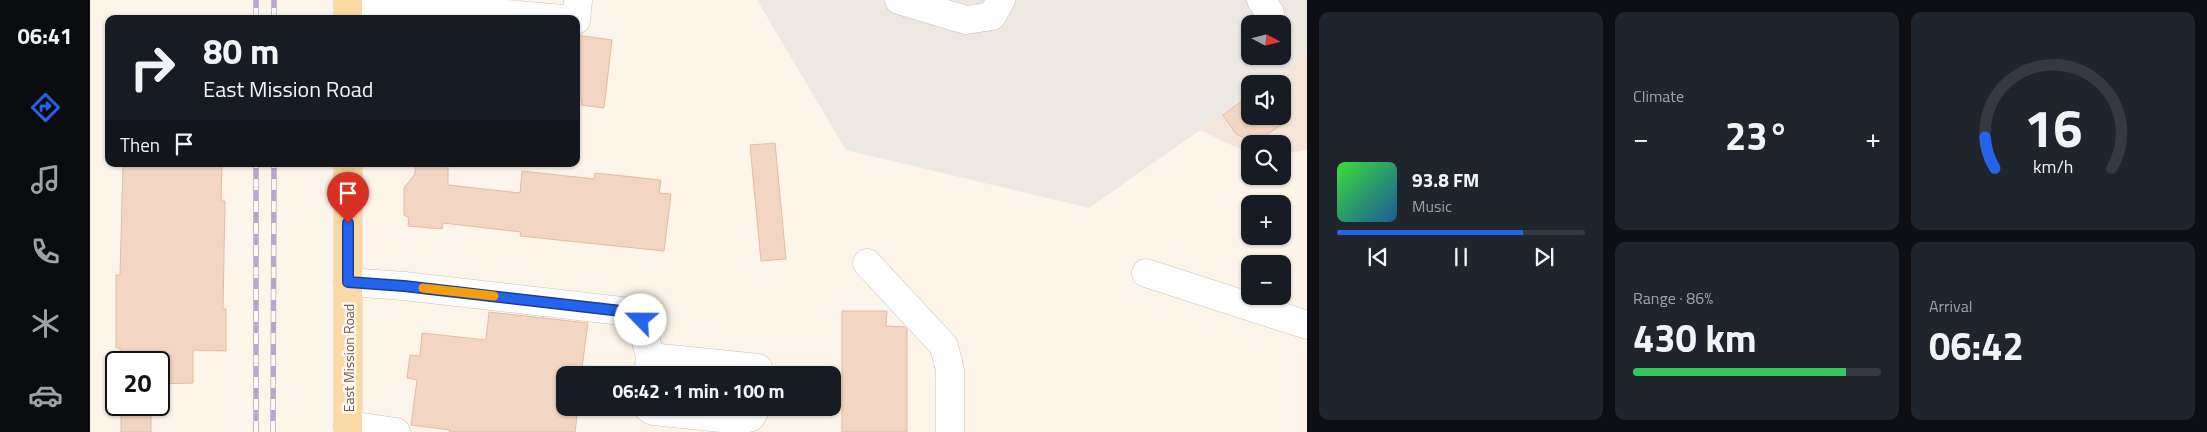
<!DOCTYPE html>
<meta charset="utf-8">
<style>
body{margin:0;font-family:"Titillium Web",sans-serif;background:#20242c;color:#f1f3f6;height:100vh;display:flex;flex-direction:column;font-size:19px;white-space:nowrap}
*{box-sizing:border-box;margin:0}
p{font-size:16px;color:#9ea1a6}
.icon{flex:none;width:28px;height:28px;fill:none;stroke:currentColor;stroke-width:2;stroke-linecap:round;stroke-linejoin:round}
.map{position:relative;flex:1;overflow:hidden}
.side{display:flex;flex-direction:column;gap:12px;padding:12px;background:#0d0f14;width:900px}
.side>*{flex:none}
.hud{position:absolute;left:15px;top:15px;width:475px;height:152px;border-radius:10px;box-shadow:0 1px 4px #0004;background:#171b24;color:#f1f3f6;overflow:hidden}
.needle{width:32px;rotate:97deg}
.fabs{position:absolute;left:1151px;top:15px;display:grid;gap:10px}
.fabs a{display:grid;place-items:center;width:50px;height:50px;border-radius:10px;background:#171b24;box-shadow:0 1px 4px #0004;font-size:25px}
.speed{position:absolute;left:15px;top:351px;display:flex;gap:10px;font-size:25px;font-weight:700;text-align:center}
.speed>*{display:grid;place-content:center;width:65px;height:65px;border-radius:50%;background:#171b24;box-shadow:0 1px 4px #0004;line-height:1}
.speed .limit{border:2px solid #111;border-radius:8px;background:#fff;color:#111}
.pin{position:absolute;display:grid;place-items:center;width:42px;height:42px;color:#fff;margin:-51px -21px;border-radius:50% 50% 50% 0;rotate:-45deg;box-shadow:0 0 5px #0007}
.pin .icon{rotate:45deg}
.me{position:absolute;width:55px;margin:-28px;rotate:293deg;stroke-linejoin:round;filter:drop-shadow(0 0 4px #0008)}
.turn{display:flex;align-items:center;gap:18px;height:105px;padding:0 15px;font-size:22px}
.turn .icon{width:65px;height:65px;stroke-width:2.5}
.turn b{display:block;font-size:35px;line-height:42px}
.then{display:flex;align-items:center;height:48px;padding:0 15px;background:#0003;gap:10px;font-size:19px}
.big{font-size:38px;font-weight:700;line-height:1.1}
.side .widget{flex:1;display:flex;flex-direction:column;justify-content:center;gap:8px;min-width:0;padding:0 18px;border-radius:10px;background:#20242c}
.side .dial{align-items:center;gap:0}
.dial svg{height:130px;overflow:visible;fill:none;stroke:#363941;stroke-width:7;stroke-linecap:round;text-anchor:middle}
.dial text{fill:#f1f3f6;stroke:none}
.song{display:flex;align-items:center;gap:15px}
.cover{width:60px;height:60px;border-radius:8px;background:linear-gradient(135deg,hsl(120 70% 55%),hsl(210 70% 35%))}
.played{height:5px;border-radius:2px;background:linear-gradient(90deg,#2563eb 75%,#363941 75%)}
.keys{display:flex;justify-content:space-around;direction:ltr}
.heat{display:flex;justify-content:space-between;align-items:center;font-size:28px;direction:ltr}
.charge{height:8px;border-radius:4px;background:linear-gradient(90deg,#34c759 86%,#363941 0)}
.side .tiles{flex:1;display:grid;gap:12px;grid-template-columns:repeat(3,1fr)}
.widget:first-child{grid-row:span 2}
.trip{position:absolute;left:466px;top:366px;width:285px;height:50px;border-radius:10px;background:#171b24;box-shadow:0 1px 4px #0004;font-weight:700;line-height:50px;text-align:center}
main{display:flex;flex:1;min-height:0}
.dock{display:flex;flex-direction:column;width:90px;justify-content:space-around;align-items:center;background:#090b0e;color:#9ea1a6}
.dock .icon{width:35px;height:35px}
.dock .selected{color:#2563eb}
.dock b{font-size:22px;color:#f1f3f6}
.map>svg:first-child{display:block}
.residential{fill:#f4e7d9}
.industrial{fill:#eee8e3;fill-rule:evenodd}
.building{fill:#f2d5c2;stroke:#e5bba2}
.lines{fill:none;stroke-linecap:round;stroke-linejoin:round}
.minor-casing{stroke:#cfbdaf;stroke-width:29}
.major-casing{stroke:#d9d1cd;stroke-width:29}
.minor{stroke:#fff;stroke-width:28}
.major{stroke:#fad9a4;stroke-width:28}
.rail-casing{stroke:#b8a7c8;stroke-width:5.5}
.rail{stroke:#fff9f1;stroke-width:4;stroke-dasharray:11;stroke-linecap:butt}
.route-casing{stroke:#184099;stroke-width:12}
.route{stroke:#2563eb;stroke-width:9}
.slow{stroke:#f59e0b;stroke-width:9}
.labels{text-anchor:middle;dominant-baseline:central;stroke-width:5;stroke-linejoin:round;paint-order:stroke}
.street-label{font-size:14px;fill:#785c4d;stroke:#fff9f1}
</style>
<main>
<nav class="dock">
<b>06:41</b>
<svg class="icon selected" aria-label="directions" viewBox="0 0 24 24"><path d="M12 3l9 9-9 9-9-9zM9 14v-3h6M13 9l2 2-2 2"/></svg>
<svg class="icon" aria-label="music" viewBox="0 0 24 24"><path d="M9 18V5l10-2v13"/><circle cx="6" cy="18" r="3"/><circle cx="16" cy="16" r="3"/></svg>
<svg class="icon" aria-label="phone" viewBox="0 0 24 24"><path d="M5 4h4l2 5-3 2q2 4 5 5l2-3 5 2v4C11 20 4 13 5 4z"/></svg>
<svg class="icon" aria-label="climate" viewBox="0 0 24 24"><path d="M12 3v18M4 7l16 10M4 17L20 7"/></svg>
<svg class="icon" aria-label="car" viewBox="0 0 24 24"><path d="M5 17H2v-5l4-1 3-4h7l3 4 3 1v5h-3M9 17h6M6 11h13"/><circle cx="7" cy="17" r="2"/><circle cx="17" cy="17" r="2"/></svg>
</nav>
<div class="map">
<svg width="1217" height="432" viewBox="0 0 1217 432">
<rect width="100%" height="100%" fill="#fdf5ea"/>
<!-- residential -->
<path class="residential" d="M1217,54v96l-24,4 -1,-10h-32v10l-50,-24 50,-35v21h32v-32h-17z"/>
<!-- industrial -->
<path class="industrial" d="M667,0h550v54l-42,30h-15v11l-161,113 -243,-58zM1160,24h32v32h-32z"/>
<!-- building -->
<path class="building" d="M486,35l36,5 -8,68 -23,-3 1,-5h-6z
M1160,95v21h31l4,6 -30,21 -19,-9 -13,-19z
M685,143l11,116 -25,2 -11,-116z
M33,164h99l-1,37h4l-2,108h3v42l-33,-1v33l-34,1v-22h-39v-14h-4v-73h4z
M325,164h33v21l72,8 2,-22 72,8 1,-6 66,7 -2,13 12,1 -7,57 -144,-15 1,-4 -78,-9 -1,6 -34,-3 1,-8 -5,-3v-27l11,-14z
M752,311h45l-1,15 19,1 2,2v103h-65z
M399,312l99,11 -7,52h-16v33h13l-3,24h-126l1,-2 -39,-5 6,-45 -10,-2 3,-23 10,1 2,-23 64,7z
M31,405h30v27h-30z"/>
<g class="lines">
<defs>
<path id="minor" d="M258,0l215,19
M809,0l67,20 26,-4 9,-16
M1171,0l9,13
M486,20l2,-20
M777,263l77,83 6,24v62
M1056,273l161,52
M258,282l56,4 226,26 11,8 9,37 -2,18
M560,357l108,11v7
M558,408l5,3 88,9 10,-3 5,-9
M258,425l48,7"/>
<path id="major" d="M258,19v-19
M258,432v-268"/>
</defs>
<!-- minor casing -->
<use href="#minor" class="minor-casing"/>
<!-- major casing -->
<use href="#major" class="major-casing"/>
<!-- minor -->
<use href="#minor" class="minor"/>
<!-- major -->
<use href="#major" class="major"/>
<defs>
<path id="rail" d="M166,19v-19
M184,19v-19
M166,432v-268
M183,432l1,-268"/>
</defs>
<!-- rail casing -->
<use href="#rail" class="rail-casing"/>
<!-- rail -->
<use href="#rail" class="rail"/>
</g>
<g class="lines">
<defs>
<path id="route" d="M258,223v59l56,4 226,26 11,8"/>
</defs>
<!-- route casing -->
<use href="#route" class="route-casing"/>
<!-- route -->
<use href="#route" class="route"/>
<!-- slow -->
<path class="slow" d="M333,288l71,8"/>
</g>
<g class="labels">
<!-- street labels -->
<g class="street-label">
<text transform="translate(258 358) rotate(-90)">East Mission Road</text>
</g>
</g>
</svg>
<div class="fabs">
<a><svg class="needle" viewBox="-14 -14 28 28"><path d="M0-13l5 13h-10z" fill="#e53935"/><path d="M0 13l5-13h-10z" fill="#9ea1a6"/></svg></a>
<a><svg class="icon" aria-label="sound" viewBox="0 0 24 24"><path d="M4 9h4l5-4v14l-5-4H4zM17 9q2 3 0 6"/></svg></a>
<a><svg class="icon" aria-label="search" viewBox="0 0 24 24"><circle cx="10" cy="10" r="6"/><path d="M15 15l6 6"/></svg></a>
<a>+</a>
<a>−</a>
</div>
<div class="speed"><div class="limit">20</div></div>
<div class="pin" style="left:258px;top:223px;background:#d93025"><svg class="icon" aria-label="arrive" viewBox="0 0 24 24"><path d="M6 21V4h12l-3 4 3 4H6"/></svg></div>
<svg class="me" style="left:551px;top:320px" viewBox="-20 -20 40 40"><circle r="19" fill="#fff"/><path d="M0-13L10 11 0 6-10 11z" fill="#2563eb"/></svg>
<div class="trip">06:42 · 1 min · 100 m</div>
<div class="hud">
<div class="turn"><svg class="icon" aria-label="right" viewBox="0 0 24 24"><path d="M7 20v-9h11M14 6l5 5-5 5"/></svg><div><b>80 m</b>East Mission Road</div></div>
<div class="then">Then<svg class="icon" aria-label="arrive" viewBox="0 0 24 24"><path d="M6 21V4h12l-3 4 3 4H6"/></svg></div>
</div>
</div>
<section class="side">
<div class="tiles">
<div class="widget">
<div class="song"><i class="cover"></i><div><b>93.8 FM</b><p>Music</p></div></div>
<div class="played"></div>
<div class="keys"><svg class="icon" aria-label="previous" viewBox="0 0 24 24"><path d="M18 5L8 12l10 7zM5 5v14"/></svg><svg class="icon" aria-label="pause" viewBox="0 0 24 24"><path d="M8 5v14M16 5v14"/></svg><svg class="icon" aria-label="next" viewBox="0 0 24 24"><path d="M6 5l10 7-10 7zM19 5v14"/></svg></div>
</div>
<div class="widget"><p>Climate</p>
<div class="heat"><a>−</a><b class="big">23°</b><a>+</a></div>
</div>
<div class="widget dial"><svg viewBox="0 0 100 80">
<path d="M14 69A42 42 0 1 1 86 69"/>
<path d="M14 69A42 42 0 0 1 8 50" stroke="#2563eb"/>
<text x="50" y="56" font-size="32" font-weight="700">16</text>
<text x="50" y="72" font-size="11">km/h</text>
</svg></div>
<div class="widget"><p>Range · 86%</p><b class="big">430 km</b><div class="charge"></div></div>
<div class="widget"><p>Arrival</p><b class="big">06:42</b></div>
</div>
</section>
</main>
